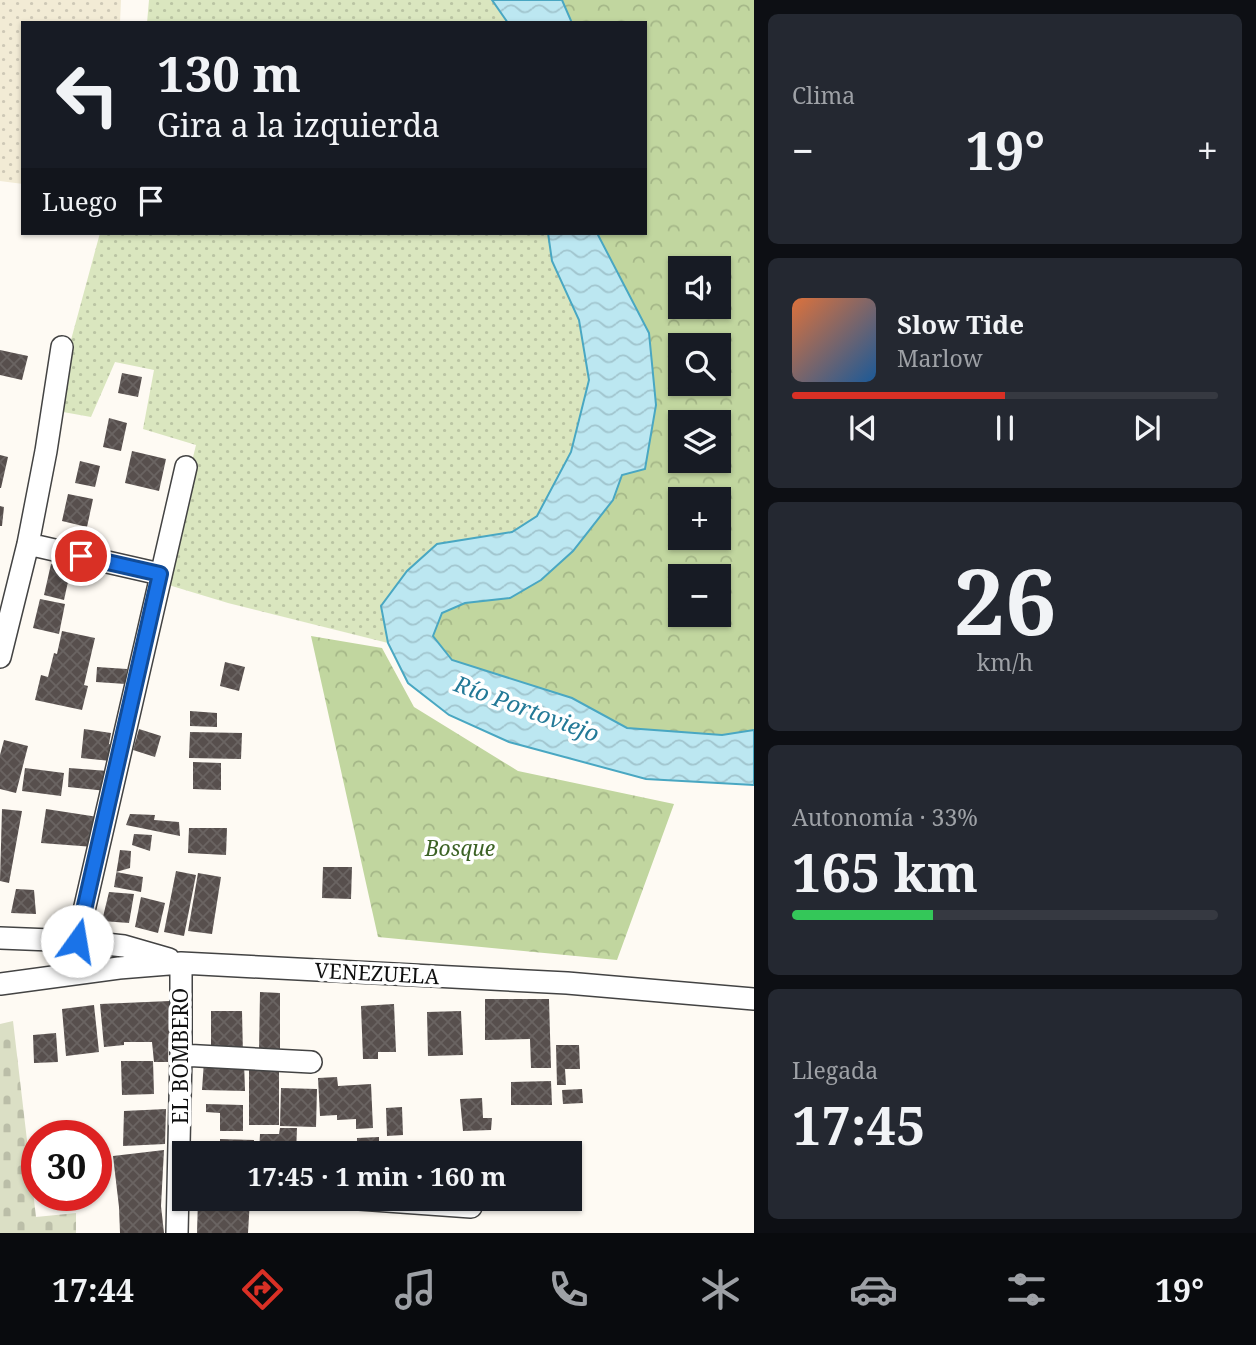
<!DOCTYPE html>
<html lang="es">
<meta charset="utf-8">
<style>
body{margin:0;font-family:"Noto Serif",serif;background:#242831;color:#f1f3f6;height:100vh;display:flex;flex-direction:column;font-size:26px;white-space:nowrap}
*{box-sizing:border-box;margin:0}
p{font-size:23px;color:#9ea1a6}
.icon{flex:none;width:38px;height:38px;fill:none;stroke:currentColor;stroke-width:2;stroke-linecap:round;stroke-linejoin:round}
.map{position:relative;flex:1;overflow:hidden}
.sheet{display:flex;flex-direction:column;gap:14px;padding:14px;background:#0d0f14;width:502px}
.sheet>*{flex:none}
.top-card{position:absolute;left:21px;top:21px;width:626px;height:214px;border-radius:0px;box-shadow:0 2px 5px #0004;background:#171b24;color:#f1f3f6;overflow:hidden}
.buttons{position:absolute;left:668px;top:256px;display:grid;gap:14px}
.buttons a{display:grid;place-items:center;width:63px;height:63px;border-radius:0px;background:#171b24;box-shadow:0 2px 5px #0004;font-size:35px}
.speed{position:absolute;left:21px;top:1120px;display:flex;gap:14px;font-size:35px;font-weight:700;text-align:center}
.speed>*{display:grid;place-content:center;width:91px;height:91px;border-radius:50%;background:#171b24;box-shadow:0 2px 5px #0004;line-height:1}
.speed .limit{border:10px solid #d22;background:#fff;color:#111}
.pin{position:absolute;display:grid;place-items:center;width:60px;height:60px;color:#fff;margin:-30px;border:4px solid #fff;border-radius:50%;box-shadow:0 2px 7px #0007}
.me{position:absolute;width:77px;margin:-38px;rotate:13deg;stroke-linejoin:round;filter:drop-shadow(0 0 5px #0008)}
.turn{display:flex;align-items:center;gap:24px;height:147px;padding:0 21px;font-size:32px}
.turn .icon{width:91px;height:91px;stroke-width:2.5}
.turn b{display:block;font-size:49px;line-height:60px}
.then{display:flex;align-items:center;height:66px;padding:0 21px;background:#0003;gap:14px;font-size:26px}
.big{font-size:52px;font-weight:700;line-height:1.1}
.sheet .tile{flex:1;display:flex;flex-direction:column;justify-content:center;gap:10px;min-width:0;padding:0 24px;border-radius:10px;background:#242831}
.sheet .dial{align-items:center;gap:0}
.dial b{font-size:91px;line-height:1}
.song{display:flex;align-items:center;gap:21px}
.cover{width:84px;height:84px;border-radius:10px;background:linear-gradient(135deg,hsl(20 70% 55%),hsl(210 70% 35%))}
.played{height:7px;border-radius:4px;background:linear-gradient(90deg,#d93025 50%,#363941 50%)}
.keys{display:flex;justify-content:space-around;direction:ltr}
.heat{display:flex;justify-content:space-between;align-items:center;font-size:38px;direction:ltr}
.charge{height:10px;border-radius:5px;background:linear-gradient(90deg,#34c759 33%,#363941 0)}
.trip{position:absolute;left:172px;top:1141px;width:410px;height:70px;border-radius:0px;background:#171b24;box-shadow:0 2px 5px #0004;font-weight:700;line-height:70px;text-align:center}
.tab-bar{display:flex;height:112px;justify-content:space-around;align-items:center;background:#090b0e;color:#9ea1a6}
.tab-bar .icon{width:49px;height:49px}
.tab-bar .on{color:#d93025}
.tab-bar b{font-size:32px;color:#f1f3f6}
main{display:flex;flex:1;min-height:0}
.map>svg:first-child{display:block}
.farmland{fill:url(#farmland-dots)}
.grass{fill:url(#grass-dots)}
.forest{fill:url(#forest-crowns);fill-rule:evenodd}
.cemetery{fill:url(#cemetery-stones)}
.water{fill:url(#water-waves);stroke:#49a7c2;stroke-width:2}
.building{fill:url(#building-cross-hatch)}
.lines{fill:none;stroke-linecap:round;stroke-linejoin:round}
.minor-casing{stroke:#434343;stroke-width:24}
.minor{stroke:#fff;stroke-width:21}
.route-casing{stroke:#114b97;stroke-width:18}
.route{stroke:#1a73e8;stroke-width:12}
.labels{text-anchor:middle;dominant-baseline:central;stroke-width:7;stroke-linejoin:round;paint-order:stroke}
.park-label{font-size:21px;font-style:italic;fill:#3c6225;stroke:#fff}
.street-label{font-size:21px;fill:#101010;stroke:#fff}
.water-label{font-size:23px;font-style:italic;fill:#237997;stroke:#fff}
</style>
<main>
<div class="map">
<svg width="754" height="1233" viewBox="0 0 754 1233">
<defs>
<pattern id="farmland-dots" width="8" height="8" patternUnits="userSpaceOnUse" patternTransform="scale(1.75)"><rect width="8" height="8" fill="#f2ebd5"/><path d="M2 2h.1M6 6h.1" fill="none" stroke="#cec8b6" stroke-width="1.8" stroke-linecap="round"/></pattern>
<pattern id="grass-dots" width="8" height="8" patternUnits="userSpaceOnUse" patternTransform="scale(1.75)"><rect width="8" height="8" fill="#dae6bf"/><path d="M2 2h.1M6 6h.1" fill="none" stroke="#bac4a3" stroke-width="1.8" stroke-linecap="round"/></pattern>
<pattern id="forest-crowns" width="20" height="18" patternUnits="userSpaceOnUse" patternTransform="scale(1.75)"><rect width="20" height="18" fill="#c1d69f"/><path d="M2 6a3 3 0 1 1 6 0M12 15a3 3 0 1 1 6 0" fill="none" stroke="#a5b788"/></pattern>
<pattern id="cemetery-stones" width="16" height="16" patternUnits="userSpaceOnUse" patternTransform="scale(1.75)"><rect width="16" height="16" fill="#dbdfc5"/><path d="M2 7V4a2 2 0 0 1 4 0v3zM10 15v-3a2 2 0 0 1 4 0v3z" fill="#bbbea8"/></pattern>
<pattern id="water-waves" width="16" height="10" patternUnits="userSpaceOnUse" patternTransform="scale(1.75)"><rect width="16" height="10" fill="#bce7f1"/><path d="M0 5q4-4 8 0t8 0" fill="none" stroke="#a1c5ce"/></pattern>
<pattern id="building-cross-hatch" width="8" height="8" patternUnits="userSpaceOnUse" patternTransform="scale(1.75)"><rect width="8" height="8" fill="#574f4d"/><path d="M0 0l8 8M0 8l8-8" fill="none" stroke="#6a6462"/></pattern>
</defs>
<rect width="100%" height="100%" fill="#fefaf3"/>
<!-- farmland -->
<path class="farmland" d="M0,0h121l-1,23h-97v161l-23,-3z"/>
<!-- grass -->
<path class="grass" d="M149,0h343l16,23h-361z
M100,233h448l4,28 27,59 10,60 -18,72 -34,64 -25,16 -25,6 -106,68 7,37 -160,-40 -66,-20 34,-138 -53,-16 11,-59 -39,-8 -24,55 -39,-7z"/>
<!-- forest -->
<path class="forest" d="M562,0h192v730l-32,5 -95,-7 -55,-30 -120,-38 -19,-24 8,-23 24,-10 45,-5 63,-47 40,-51 9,-25 23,-6 11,-64 -7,-72 -52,-99 49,-1v-210h-74zM681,268h38v38h-38zM681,345h38v38h-38zM681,422h38v38h-38zM681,499h38v38h-38zM681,576h38v38h-38z
M311,636l71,12 32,59 104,64 156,33 -57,156 -239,-23z"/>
<!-- cemetery -->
<path class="cemetery" d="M13,1021l23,196 40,-4v20h-76v-209z"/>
<!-- water -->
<path class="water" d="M492,0h70l10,23h-64z
M548,233h49l52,100 7,72 -11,64 -23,6 -9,25 -40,51 -32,29 -31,18 -45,5 -23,10 -9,23 19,24 120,38 55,30 95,7 32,-5v55l-108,-6 -137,-37 -60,-27 -41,-32 -20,-40 -7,-37 26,-35 30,-27 75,-12 25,-16 34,-64 18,-72 -10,-60 -27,-59z"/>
<!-- building -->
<path class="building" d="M0,350l28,6 -6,24 -22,-5z
M122,373l20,4 -4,20 -20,-4z
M109,418l18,5 -6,28 -18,-4z
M132,451l34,8 -7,32 -34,-8z
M0,455l8,2 -7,31h-1z
M80,461l20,5 -5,21 -20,-4z
M68,494l25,5 -6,28 -25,-6z
M0,506l4,1 -2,19h-2z
M51,564l20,4 -7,32 -20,-5z
M40,599l25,5 -6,30 -26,-6z
M62,631l33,7 -11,47 4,1 -6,24 -47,-10 6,-25 7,2 6,-24 3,1z
M225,662l20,5 -6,24 -19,-5z
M97,667l30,2 -1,15 -30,-2z
M190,711l27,2v14l-27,-1z
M84,729l27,4 -2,11 4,1 -2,16 -30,-3z
M139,729l22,7 -6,21 -22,-7z
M190,732l52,1 -1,26 -52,-1z
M4,740l24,6 -12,47 -16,-4v-34z
M193,762l28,1v27l-28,-1z
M25,768l39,5 -3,23 -39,-5z
M69,768l39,3 -1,20 -39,-4z
M2,809l20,2 -13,72 -9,-2z
M46,809l52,8 -4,30 -53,-4z
M130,814l25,1 -1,5 25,2 1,14 -54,-11z
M189,828h38l-1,27 -38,-2z
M134,834l18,1 -2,16 -18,-6z
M120,850l11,1 -1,17 -14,4 27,5 -2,15 -27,-5z
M323,867h29l-1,32 -29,-1z
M176,871l20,4 -12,61 -20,-4z
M198,873l23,4 -9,57 -24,-3z
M16,889l18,1 2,24 -25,-1z
M109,892l25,2 -5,29 -27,-2z
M141,897l24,6 -7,30 -23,-6z
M260,992l20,1v61l-21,-1z
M485,999h64l2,69h-20l-1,-29 -45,1z
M170,1001l-2,61h-14l-2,-20h-28v3l-20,2 -4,-43z
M394,1004l2,48h-18v7h-15l-2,-53z
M94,1005l5,47 -33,4 -4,-47z
M211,1011h31l1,43h-32z
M461,1011l2,44 -35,1 -1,-44z
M56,1033l2,29 -24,1 -1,-28z
M556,1045h23l1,24h-15l1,16h-9z
M121,1061h32l1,33 -32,1z
M204,1061l40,1 1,29 -43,-1z
M249,1069h30v56h-30z
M337,1077l1,9 33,-2 2,44 -17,1v-10l-19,1v-5l-17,1 -2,-38z
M551,1081l1,24h-41v-23z
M281,1088l36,1 -1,38 -36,-1z
M582,1089l1,14 -20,1 -1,-14z
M482,1098l1,20h9l-1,12 -28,1 -3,-32z
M206,1104l37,1v26h-23v-18l-14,-1z
M402,1107l1,28 -16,1 -1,-28z
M166,1109l-1,35 -42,2 1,-35z
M280,1128h17l-1,25h-37l1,-19h19z
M379,1137v5l28,-1v12h-50v-15z
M220,1139l34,1v13h-34z
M164,1150l-3,56 3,27h-44l-1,-26 -6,-51z
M198,1199h52l-2,34h-51z"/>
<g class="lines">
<defs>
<path id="minor" d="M28,544l132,30
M0,657l28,-113 18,-93 16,-104
M0,938l77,3 47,5 45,13
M77,941l109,-474
M0,984l119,-16 62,-5 386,20 187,16
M181,1055l130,7
M359,1199l112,8
M177,1233l4,-178v-92"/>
</defs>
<!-- minor casing -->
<use href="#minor" class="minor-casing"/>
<!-- minor -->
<use href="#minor" class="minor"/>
</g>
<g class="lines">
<defs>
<path id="route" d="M77,941l83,-367 -79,-18"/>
</defs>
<!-- route casing -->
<use href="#route" class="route-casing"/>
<!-- route -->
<use href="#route" class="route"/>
</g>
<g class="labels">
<!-- park labels -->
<g class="park-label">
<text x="460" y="848">Bosque</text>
</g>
<!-- street labels -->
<g class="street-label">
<text transform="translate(377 973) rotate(3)">VENEZUELA</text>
<text transform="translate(180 1056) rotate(-90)">EL BOMBERO</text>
</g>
<!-- water labels -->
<g class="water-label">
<text transform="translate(527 708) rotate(20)">Río Portoviejo</text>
</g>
</g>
</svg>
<div class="buttons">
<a><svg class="icon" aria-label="sound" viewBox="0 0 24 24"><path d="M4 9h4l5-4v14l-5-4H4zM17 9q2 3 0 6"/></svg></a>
<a><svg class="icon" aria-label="search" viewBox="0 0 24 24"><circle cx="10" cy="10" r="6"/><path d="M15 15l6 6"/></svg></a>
<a><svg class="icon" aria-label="layers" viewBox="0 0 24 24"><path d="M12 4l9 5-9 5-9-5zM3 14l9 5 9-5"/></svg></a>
<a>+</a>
<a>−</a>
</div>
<div class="speed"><div class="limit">30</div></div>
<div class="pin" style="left:81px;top:556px;background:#d93025"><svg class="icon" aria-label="arrive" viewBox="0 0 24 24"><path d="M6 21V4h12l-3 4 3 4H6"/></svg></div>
<svg class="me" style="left:77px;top:941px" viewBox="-20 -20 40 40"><circle r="19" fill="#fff"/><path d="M0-13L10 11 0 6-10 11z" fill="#1a73e8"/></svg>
<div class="trip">17:45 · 1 min · 160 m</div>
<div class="top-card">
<div class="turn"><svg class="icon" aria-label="left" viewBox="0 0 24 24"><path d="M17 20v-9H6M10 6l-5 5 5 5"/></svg><div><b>130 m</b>Gira a la izquierda</div></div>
<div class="then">Luego<svg class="icon" aria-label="arrive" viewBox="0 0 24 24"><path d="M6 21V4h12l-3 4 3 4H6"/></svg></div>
</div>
</div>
<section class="sheet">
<div class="tile"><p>Clima</p>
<div class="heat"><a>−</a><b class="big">19°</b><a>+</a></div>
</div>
<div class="tile">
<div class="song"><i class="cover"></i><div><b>Slow Tide</b><p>Marlow</p></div></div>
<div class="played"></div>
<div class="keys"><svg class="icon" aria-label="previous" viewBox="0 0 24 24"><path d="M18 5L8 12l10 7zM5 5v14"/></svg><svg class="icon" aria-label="pause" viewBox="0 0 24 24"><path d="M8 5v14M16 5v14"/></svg><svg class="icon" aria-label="next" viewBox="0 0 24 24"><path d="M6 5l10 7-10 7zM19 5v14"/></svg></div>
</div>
<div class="tile dial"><b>26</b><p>km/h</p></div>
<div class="tile"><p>Autonomía · 33%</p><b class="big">165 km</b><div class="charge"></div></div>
<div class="tile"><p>Llegada</p><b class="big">17:45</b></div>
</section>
</main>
<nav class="tab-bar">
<b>17:44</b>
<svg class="icon on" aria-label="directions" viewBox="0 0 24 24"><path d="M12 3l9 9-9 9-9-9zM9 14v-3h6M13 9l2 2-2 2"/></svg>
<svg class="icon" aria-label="music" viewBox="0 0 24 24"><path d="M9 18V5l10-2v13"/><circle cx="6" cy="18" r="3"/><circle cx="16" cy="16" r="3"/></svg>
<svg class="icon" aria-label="phone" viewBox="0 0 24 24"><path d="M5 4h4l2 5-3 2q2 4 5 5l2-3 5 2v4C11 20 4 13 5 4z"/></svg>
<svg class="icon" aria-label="climate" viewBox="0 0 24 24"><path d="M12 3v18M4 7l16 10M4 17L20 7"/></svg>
<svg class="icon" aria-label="car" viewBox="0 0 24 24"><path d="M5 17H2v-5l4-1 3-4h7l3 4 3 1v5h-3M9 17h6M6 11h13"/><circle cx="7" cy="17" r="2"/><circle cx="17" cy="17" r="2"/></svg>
<svg class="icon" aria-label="filters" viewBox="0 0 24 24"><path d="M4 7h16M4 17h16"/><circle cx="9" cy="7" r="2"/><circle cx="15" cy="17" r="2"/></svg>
<b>19°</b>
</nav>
